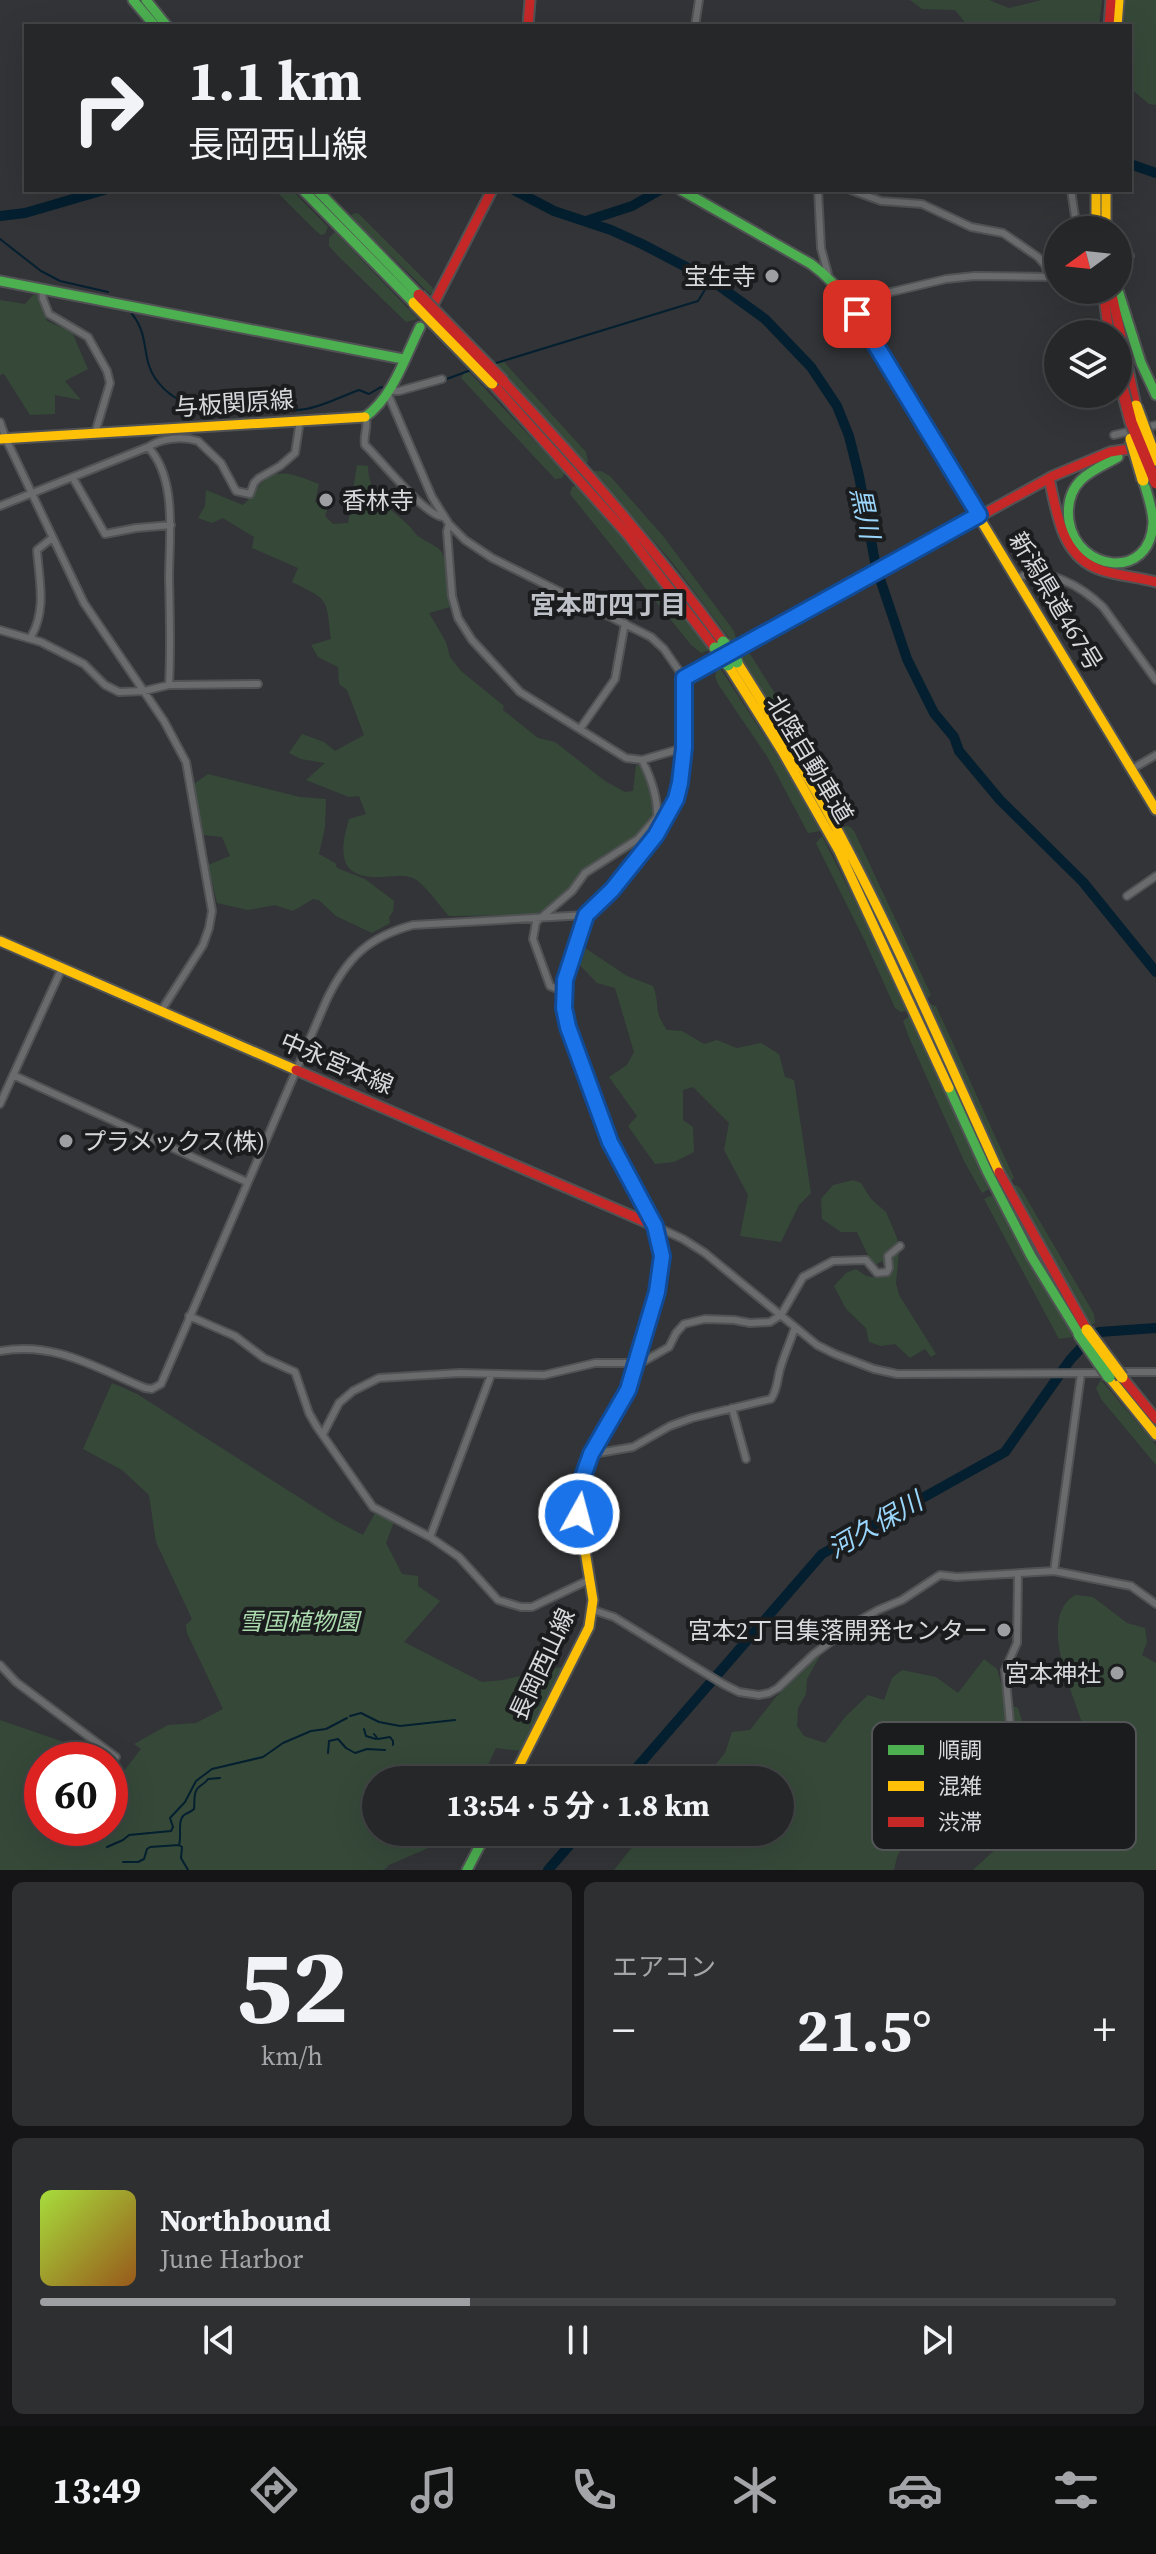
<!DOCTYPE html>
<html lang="ja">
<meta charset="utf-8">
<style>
body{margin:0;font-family:"Source Serif 4","Noto Sans JP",serif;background:#2e2f31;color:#f1f3f6;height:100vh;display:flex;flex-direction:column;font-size:30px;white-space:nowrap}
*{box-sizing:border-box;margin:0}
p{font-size:26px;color:#a4a5a8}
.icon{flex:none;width:44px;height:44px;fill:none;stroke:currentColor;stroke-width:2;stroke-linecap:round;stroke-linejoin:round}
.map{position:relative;height:1870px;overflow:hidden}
.sheet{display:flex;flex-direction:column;gap:12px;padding:12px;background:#151517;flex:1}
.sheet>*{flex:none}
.hud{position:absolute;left:24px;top:24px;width:1108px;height:168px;border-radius:0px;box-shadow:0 8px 32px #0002,0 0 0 2px #424446;background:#262729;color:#f1f3f6;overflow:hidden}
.needle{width:52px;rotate:255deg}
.tools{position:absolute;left:1044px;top:216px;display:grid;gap:16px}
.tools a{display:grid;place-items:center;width:88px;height:88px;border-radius:50%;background:#262729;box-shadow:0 8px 32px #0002,0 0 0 2px #424446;font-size:40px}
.speed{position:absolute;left:24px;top:1742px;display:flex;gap:16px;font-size:40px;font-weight:700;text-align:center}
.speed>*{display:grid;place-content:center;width:104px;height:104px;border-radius:50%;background:#262729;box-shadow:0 8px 32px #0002,0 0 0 2px #424446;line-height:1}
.speed .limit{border:12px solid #d22;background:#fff;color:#111}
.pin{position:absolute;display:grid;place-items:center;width:68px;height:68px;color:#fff;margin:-34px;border-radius:16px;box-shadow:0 4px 12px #0006}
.me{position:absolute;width:88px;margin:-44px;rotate:7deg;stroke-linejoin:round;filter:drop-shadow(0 0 6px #0008)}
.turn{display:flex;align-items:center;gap:28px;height:168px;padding:0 32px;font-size:36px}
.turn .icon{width:104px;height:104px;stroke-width:2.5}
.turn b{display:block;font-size:56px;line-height:68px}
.big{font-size:60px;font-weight:700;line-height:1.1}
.sheet .tile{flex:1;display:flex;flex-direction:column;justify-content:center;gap:12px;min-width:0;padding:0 28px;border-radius:12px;background:#2e2f31}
.sheet .dial{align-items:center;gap:0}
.dial b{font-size:104px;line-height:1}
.song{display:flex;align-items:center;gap:24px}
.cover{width:96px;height:96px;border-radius:12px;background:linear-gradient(135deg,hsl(80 70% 55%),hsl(30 70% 35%))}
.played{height:8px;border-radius:4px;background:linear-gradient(90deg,#9d9fa2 40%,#424446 40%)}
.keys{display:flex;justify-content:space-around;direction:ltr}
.heat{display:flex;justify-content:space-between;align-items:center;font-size:44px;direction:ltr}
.sheet .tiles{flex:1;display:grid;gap:12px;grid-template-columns:1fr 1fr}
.tile:last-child{grid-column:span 2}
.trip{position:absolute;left:362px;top:1766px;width:432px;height:80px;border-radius:40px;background:#262729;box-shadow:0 8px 32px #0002,0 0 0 2px #424446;font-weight:700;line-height:80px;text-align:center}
.menu{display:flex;height:128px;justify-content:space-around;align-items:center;background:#0f1010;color:#a4a5a8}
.menu .icon{width:56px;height:56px}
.menu .active{color:#9d9fa2}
.menu b{font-size:36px;color:#f1f3f6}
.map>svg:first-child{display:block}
.green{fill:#364939}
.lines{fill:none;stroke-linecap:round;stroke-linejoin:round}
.stream{stroke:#041f2f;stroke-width:2}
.river{stroke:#041f2f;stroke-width:10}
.street-casing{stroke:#505254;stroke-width:10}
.fast-casing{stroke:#505254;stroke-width:13}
.slow-casing{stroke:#505254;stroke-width:13}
.jam-casing{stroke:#505254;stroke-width:13}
.street{stroke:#696b6d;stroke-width:6}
.fast{stroke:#4caf50;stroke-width:9}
.slow{stroke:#ffc107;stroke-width:9}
.jam{stroke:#c62828;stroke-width:9}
.fast-bridge-casing{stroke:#505254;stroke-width:15;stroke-linecap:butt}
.slow-bridge-casing{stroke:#505254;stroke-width:15;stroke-linecap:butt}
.jam-bridge-casing{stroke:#505254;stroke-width:15;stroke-linecap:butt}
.fast-bridge{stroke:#4caf50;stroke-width:11}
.slow-bridge{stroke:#ffc107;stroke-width:11}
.jam-bridge{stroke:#c62828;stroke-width:11}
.route-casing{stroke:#114b97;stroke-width:20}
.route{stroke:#1a73e8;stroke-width:14}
.poi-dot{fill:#9d9fa2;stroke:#1a1c1e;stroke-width:3}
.labels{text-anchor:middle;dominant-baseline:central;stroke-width:8;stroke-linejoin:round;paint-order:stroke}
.poi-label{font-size:24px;fill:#d7d9dc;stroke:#1a1c1e;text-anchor:end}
.street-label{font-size:24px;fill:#d7d9dc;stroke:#1a1c1e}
.park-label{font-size:24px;font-style:italic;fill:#aadaad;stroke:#1a1c1e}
.water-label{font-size:26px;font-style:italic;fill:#9ad6fb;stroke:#1a1c1e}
.neighbourhood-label{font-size:26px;font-weight:bold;fill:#bec1c7;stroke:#1a1c1e}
.key{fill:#1a1c1e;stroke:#535557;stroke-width:2}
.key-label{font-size:22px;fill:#d7d9dc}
</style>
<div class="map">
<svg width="1156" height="1870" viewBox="0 0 1156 1870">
<rect width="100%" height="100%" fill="#323437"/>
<!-- green -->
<path class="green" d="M910,0h79l20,8 33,-8h60l-3,26h-131l-13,-16 -33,-1z
M1125,0h31v105l-7,-1 -19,-16v-62h-6z
M275,190h17l36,37 -3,7 -4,1 -5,-4z
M355,213l4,1 74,74v4l-3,2 -80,-78z
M335,232l83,87 -12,3 -68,-66 -9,-10v-8z
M33,295h6l8,26 25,11 16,37 -23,12 16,19 -26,-5v19l-25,1 -26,-41 -4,1v-75l25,4z
M504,362l82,90 2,10 -3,1 -90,-99z
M469,372l96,101 -3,5 -7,1 -94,-101 3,-5z
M357,465l11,1c1,31 19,39 40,59 5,4 7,10 13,13 8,6 20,8 23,19 5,14 1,33 6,50l-21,6 17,29 4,15 11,14 43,35 -1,4 35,28 17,4 50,39 20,11 8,-1 3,-26 8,1 9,39 1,12 -7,17 -21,19 -20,8 -30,22 -11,12 -30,20 -86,1c-9,-10 -24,-31 -34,-37 -9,-5 -22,-3 -32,-2 -45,2 -44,-24 -34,-58l17,-5 -7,-18 -10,1 -43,-17 19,-17 -24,-4 -12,-6 13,-19 22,8 11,9 29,-16 -17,-45 -8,-6 -1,-17 -20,-10 -7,-12 20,-6c-5,-42 -1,-38 -39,-57l6,-14 -46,-20 2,-11 -31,-19 -11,5 -14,-5 7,-12 1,-16 37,15c7,-6 11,-13 17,-20 16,-21 39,-8 59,-1l-4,18 13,5 -3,9 8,8 15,-1z
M592,471h9l9,5 53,60 71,95 2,7 -4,4 -60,-80z
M577,485l50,57 82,108 -8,3 -10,-8 -121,-151 2,-7z
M746,653l4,1 51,81 43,79 -1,6 -8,-9 -94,-153z
M718,665l63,97 39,69 -12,2 -40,-75 -50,-74 -3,-8z
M208,774l92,23 26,2 -1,28 -6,27 16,9 2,5 28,11 29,22 -1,11 -4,5 1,6 -18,10 -36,-17 -17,-16 -6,-1 -20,12 -18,-6 -27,5 -31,-7 -9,-38 22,-9 -8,-19 -19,-2 -9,-51z
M846,826l4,1 4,4 77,164 -5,5 -83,-173z
M822,836l48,95 36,80 -5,1 -6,-4 -31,-69 -48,-96z
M579,944l48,32 26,10c8,20 -1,24 14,44l15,1 22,13 13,-4 20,8 24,-5 18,11 6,23 9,3 17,113 -12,12 -18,37 -41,-6 8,-41 -24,-45 5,-27 -36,-36 -10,3v30l10,7 1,25 -20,10 -19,2 -27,-38 9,-10 -28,-39 18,-12 7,-13 -19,-64 -18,-5 -23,-24z
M930,1004l6,2 78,172 -5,4 -81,-176z
M909,1016l80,173 -7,4 -18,-32 -54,-121 -7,-19z
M853,1180l8,3 10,16 15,13 11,26 2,13 -3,32 3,12 37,59 -5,3 -6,-8 -15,9 -15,-14 -14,2 -12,-4 -3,-14 -20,-19 -12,-23 12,-13 10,-4 10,7 14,2 6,-8 -4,-9 -9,5 -16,-34h-16l-19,-13 -1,-20 12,-14z
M1016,1185l5,4 73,125 1,9 -4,2 -22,-34 -58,-105z
M992,1195l81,142 -14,2 -75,-140z
M1101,1380l55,65v20l-55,-66 -5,-11z
M112,1383l25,11 199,127 27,14 12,-22 19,9 -8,21 16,31 16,2v10l22,15 -36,41 78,40 21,-2 62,-14 -44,85 -25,-3 -15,32h-105v52h67l-3,11 -51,22 -5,5h-384v-150l87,30 17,10h-62v68h68v-65l14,8 17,-22 -7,-5 34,-19 28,-2 27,-14 -36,-76 -1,-8 6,-6 -36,-77 -7,-47 -27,-25 -39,-21z
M1075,1595l18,2 34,26 18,5 2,14 -5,13 14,8v207h-183l69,-64 19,-25 25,-44c-8,-36 -52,-117 -11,-142z
M821,1654l-14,25 -1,15 -8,14 -1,18 7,10 21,7 21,-27 22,-21 16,5 8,-22 10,-8 34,7 22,16 26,-34 13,10 10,35 11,4 4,13 -6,19 -26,17 -75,64 -18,36 -3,13h-280l30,-38h136v-52h-77l22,-27 7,-21 18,-2 25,-32z"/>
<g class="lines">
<!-- stream -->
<path class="stream" d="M0,239l41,32 19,10 48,11
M132,314c18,22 9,43 23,64 25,37 74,36 114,33 12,0 25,0 37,-2 18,-3 36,-13 53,-19l10,4 12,-7 4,2
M493,364l205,-63 13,-21
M444,380l27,-10
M398,393l17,-3
M350,1716l11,-3 18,9 21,4 55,-6
M364,1729l2,7 10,3
M374,1734l4,5 12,-2 3,4v4
M328,1753l1,-12 9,-2 8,9 9,5 12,-4 18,1
M179,1845l3,2 -1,11 7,12
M107,1847l16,-7 6,-5 42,-4 2,-4 -3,-9 15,-16 11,-21 16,-12 51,-12 20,-14 28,-12 15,-2 21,-11
M123,1862h15l6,-3 3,-10 3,-2 29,-2c3,-9 -2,-24 5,-30 3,-2 7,-3 10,-6 1,-6 -1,-14 3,-20 4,-5 8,-5 11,-10l12,-1"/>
<!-- river -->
<path class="river" d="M1130,164l26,9
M514,190l40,21 57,19 31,14 69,36 54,39 46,48 26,39 12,30 10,40 17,91 31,92 27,54 20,24 5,14 41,49 83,82 73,90
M0,216l25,-3 79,-23
M586,221l46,-15 28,-16
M626,1780l196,-226 183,-102 65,-92 23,-25 6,-3 57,-4
M548,1870l33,-38"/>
<defs>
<path id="street" d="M695,26l4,-26
M818,190l3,58 7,26
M851,190l30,11 41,3 49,23 32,6 35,24 7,8 4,12
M1071,190l6,40
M1123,255l7,1
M42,289l1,10 6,15 39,23 19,34 3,12 -15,50
M1090,290l14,10
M849,302l97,-23 29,-3 83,1
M387,391h12l43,-12
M387,392l45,105 17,27 16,16 27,18 159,79 13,12 20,29
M366,417c2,13 -3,18 -1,28 16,15 59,70 78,72
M0,422l6,17 78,164 80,118 22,41 26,149 -3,17 -6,17 -42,66
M1114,435l42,-10
M148,447c14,-9 34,-11 50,-6l23,22 15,28 14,3 4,-11 5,-5 21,-12 15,-13 5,-32
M73,478l32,56 31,-6 35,-3
M0,506l148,-59c30,32 21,92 21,132 1,35 2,70 0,106
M449,524l-2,7 5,65 6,22 14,22 48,52 106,66 16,2 41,-12
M1017,578c29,-13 65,9 86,29l53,73
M0,630l41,12 43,22 21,21 14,7 25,-1 25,-6 89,-1
M31,637c16,-28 8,-57 6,-87l15,-12
M580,729l35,-50 10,-56
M1132,769l24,-14
M1127,896l29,-20
M563,991l-13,-5 -17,-47 3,-17 36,-31 13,-18 53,-34 19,-22c1,-19 -7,-41 -15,-57
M13,1075l234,107
M0,1104l62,-136
M655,1226l28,13 22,14 112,92 18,9 39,15 23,5 207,-1
M189,1316l46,20 29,22 31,14 14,41 8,14 56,80 57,30 29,20 39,43 23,7h11l59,-28
M0,1351c55,-10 96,17 145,37l7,1 9,-5 166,-385c20,-41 41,-62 86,-74l173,-10
M1120,1372h36
M732,1408l14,51
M323,1434l16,-31 14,-12 26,-13 81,-5 84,2 51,-12h46l28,-16 7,-14 8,-9 21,-5 29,1 16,3 20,-1 11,-7 22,-38 30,-16 33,-1 11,13 10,-1 2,-4 -1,-12 12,-10
M593,1454l40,-7 37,-21 22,-8 79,-19c7,-10 6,-21 10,-33 4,-13 10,-26 14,-39
M430,1537l61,-162
M1054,1571l27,-197
M593,1610l21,7 109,67 16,8 20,3 10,-2 9,-5 36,-34 46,-34 18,-10 24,-10 38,-25 17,2 97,-6 77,15 25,18
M0,1665l16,17 100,75
M992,1748l12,-10 6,-15 -5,-53 12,-27 1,-69"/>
<path id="fast" d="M133,0l22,26
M146,0l21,26
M303,190l111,113
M317,190l102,105
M681,190l130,74c42,30 65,83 91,126
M0,281l403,78
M1118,290l23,73 15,32
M365,417c28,-20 40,-60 55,-90
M1118,457c-12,7 -27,13 -37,23 -11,11 -14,26 -12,41 8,51 81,60 84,2 0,-14 -6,-30 -10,-43
M949,1088l38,83 44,85 48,78
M626,1174l-10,-17c-15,-40 -56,-128 -53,-168 2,-16 15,-62 24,-75 7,-10 18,-17 26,-25 23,-26 52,-57 63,-90 12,-38 8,-82 8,-121l88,-48
M467,1870l20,-38"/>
<path id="slow" d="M1117,26l2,-26
M1096,190v40
M1106,190v40
M902,390l254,420
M0,439l365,-22
M737,662c38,60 76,121 109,184 56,106 103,217 153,326
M728,665l54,86 57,100 110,237
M0,941l296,129
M1109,1377l47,58
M512,1780l77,-153 4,-27 -14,-86 2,-32 21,-49 26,-43 29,-98 5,-36 -7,-30 -29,-52"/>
<path id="jam" d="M528,26l2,-26
M1109,26l2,-26
M1103,290l6,44
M1111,290l25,116
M434,303l58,-113
M503,381c78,83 153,169 220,261
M492,383l136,152 87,113
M1049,478c8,35 12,79 52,92 18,6 37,7 55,12
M772,630l281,-154 57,-24 32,-5
M296,1070l359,156
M999,1172l88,158
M1122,1377l34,42"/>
</defs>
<!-- street casing -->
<use href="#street" class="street-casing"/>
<!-- fast casing -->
<use href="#fast" class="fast-casing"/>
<!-- slow casing -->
<use href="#slow" class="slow-casing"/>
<!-- jam casing -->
<use href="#jam" class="jam-casing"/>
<!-- street -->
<use href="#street" class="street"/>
<!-- fast -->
<use href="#fast" class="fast"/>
<!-- slow -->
<use href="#slow" class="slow"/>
<!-- jam -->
<use href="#jam" class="jam"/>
<defs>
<path id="fast-bridge" d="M723,642l14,20
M715,648l13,17
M1079,1334l30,43"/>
<path id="slow-bridge" d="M414,303l78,80
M1136,406l20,54
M1131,439l12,41
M1087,1330l35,47"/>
<path id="jam-bridge" d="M419,295l84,86
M1118,372l13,50 25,61"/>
</defs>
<!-- fast-bridge casing -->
<use href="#fast-bridge" class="fast-bridge-casing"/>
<!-- slow-bridge casing -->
<use href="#slow-bridge" class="slow-bridge-casing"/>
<!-- jam-bridge casing -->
<use href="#jam-bridge" class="jam-bridge-casing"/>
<!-- fast-bridge -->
<use href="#fast-bridge" class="fast-bridge"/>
<!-- slow-bridge -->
<use href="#slow-bridge" class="slow-bridge"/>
<!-- jam-bridge -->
<use href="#jam-bridge" class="jam-bridge"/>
</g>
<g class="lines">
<defs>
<path id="route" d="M579,1514l2,-32 10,-28 37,-64 29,-98 5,-36 -7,-30 -45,-84 -42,-115 -4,-19 1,-28 21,-65 26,-25 44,-55 20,-36 4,-16 4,-35v-70l295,-163 -122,-201"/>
</defs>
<!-- route casing -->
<use href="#route" class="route-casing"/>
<!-- route -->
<use href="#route" class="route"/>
</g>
<!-- markers -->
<g class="poi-dot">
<circle cx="772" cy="276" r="8"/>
<circle cx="326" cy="500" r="8"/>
<circle cx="66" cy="1141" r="8"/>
<circle cx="1004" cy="1630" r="8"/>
<circle cx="1117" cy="1673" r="8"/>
</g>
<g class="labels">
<!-- poi labels -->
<g class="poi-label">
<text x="756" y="276">宝生寺</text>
<text x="342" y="500" text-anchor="start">香林寺</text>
<text x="82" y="1141" text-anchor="start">プラメックス(株)</text>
<text x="988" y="1630">宮本2丁目集落開発センター</text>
<text x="1101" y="1673">宮本神社</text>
</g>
<!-- street labels -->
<g class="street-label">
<text transform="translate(234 403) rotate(-4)">与板関原線</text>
<text transform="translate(1056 601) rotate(59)">新潟県道467号</text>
<text transform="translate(810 759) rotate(59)">北陸自動車道</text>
<text transform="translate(337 1063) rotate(23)">中永宮本線</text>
<text transform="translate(542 1664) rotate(-65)">長岡西山線</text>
</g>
<!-- park labels -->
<g class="park-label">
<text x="299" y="1621">雪国植物園</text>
</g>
<!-- water labels -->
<g class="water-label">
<text transform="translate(865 513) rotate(78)">黒川</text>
<text transform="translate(875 1525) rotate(-30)">河久保川</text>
</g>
<!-- neighbourhood labels -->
<g class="neighbourhood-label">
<text x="608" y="605">宮本町四丁目</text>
</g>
</g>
<!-- legend -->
<rect x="872" y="1722" width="264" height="128" rx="12" class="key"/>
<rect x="888" y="1745" width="36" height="10" fill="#4caf50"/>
<rect x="888" y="1781" width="36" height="10" fill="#ffc107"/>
<rect x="888" y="1817" width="36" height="10" fill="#c62828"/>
<g class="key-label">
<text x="938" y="1758">順調</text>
<text x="938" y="1794">混雑</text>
<text x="938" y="1830">渋滞</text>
</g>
</svg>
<div class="tools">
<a><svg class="needle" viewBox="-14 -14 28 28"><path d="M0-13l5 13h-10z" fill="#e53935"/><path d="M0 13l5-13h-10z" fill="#a4a5a8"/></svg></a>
<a><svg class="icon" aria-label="layers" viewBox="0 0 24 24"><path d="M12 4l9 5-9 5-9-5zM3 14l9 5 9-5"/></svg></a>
</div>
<div class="speed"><div class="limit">60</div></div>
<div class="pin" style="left:857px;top:314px;background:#d93025"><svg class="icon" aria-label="arrive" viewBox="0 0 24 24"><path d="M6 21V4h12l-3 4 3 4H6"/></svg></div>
<svg class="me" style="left:579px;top:1514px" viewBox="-20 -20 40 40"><circle r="17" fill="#1a73e8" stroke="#fff" stroke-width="3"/><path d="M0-11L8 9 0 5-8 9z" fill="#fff"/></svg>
<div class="trip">13:54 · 5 分 · 1.8 km</div>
<div class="hud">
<div class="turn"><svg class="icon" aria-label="right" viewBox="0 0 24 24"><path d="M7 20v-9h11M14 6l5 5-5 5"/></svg><div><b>1.1 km</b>長岡西山線</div></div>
</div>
</div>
<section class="sheet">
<div class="tiles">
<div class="tile dial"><b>52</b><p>km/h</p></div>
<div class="tile"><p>エアコン</p>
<div class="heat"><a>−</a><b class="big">21.5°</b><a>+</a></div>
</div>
<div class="tile">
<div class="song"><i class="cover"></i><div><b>Northbound</b><p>June Harbor</p></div></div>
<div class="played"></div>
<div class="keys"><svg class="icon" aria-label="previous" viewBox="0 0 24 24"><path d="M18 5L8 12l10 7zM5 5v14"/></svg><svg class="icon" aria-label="pause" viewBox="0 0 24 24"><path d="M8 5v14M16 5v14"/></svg><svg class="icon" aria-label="next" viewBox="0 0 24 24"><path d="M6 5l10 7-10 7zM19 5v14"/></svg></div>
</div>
</div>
</section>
<nav class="menu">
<b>13:49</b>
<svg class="icon active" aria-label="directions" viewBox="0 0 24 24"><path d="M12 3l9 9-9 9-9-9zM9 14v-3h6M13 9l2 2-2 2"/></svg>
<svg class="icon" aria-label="music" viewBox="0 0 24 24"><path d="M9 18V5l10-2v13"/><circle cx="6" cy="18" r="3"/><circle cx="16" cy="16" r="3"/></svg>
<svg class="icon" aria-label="phone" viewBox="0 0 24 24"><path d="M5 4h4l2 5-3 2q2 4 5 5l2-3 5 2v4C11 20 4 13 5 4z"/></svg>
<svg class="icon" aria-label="climate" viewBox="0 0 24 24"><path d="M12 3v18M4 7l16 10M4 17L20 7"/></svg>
<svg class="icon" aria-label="car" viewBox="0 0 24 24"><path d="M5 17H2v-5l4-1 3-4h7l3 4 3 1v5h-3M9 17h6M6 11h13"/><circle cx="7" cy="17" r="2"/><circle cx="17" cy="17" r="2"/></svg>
<svg class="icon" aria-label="filters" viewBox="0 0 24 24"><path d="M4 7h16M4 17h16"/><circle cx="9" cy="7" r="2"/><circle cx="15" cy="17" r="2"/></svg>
</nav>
